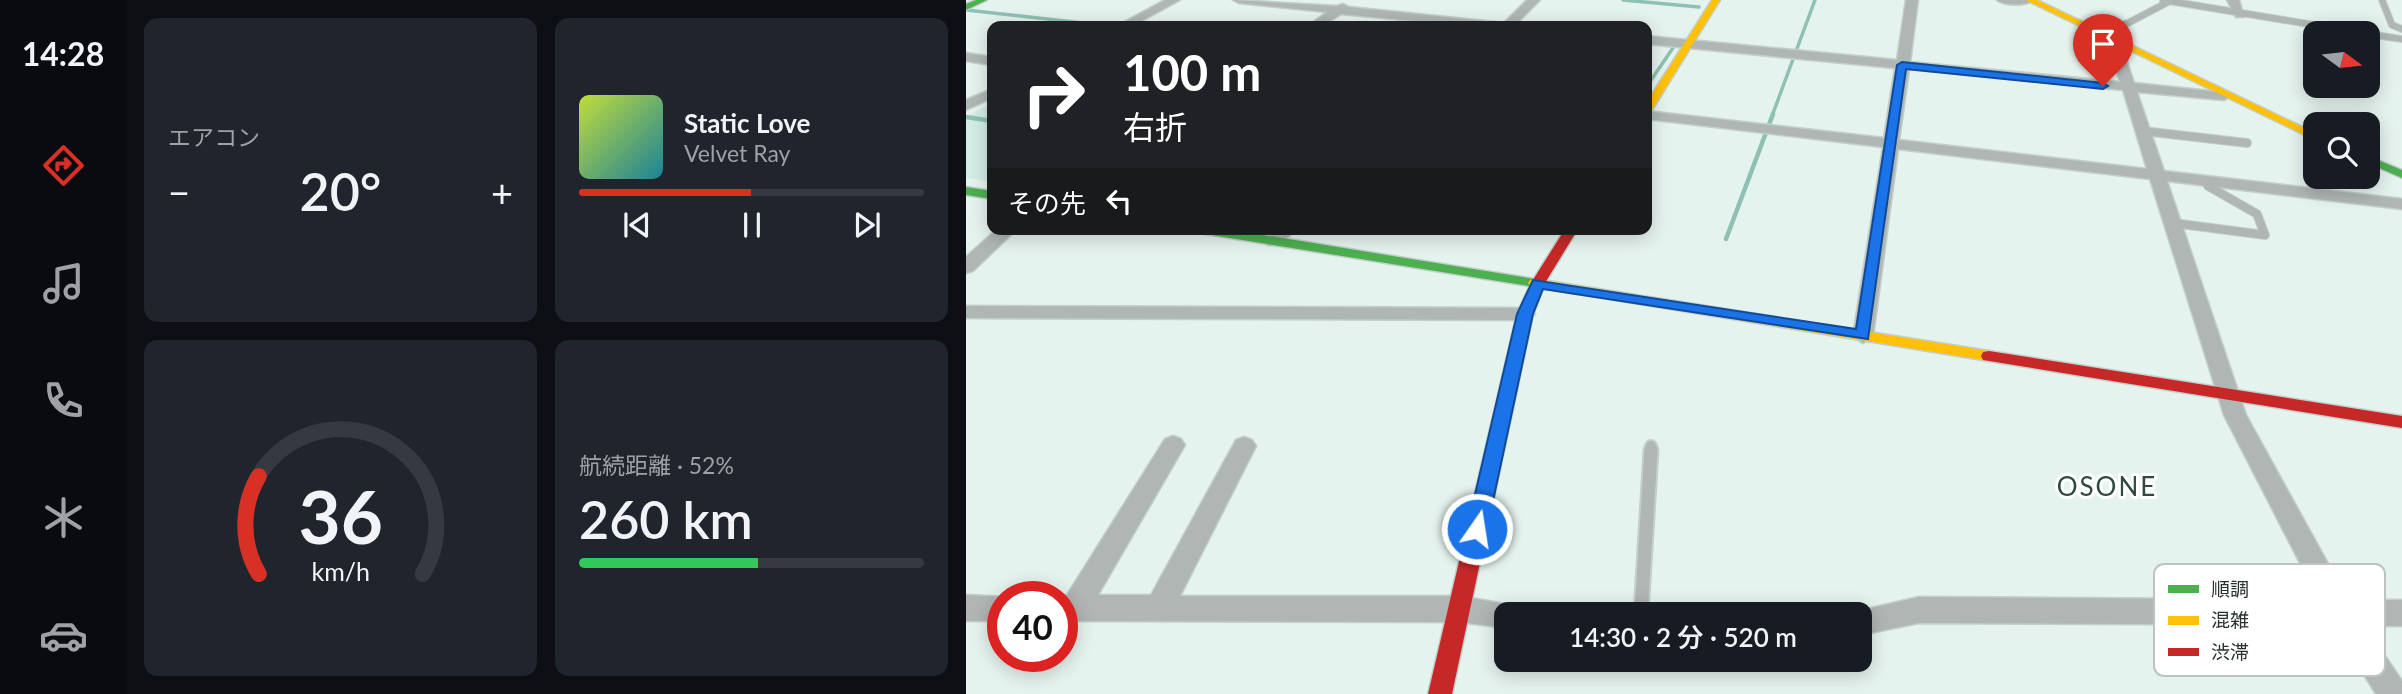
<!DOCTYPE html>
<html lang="ja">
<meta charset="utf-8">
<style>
body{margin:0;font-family:Lato,"Noto Sans JP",sans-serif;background:#20242c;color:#f1f3f6;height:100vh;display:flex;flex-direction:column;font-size:26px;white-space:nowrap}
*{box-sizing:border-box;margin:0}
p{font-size:23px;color:#9ea1a6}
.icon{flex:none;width:38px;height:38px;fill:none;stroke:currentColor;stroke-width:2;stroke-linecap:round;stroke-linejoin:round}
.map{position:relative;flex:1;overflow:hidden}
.panel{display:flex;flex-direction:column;gap:18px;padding:18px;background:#0d0f14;width:840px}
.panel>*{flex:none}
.banner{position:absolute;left:21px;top:21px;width:665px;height:214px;border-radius:14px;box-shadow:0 4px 18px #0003;background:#202124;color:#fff;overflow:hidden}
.needle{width:46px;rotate:105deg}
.fabs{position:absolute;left:1337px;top:21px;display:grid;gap:14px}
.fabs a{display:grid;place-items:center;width:77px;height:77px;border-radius:14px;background:#171b24;box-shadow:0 4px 18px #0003;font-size:35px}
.speed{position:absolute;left:21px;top:581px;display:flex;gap:14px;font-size:35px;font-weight:700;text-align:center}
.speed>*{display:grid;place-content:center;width:91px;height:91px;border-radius:50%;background:#171b24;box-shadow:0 4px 18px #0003;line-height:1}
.speed .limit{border:10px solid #d22;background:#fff;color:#111}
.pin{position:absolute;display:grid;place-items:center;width:60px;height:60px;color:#fff;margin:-72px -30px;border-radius:50% 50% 50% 0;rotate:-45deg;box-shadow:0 0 7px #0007}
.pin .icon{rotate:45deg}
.me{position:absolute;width:77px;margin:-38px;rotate:13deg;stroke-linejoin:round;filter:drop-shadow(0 0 5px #0008)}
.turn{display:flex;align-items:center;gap:24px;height:147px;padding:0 21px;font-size:32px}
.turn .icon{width:91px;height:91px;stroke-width:2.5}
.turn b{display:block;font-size:49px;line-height:60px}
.then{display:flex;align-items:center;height:66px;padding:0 21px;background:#0003;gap:14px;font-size:26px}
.big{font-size:52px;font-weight:600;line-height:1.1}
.panel .card{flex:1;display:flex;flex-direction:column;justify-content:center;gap:10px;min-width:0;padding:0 24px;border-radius:14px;background:#20242c}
.panel .dial{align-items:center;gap:0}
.dial svg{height:182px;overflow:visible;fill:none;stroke:#363941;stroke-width:7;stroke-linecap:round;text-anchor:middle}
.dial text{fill:#f1f3f6;stroke:none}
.song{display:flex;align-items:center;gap:21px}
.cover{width:84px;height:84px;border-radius:10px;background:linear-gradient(135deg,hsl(70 70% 55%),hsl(190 70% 35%))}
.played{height:7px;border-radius:4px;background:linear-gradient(90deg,#d93025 50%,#363941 50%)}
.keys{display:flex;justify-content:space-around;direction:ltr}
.heat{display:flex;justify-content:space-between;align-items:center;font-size:38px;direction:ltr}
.charge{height:10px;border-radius:5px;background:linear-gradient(90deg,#34c759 52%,#363941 0)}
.panel .tiles{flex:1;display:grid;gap:18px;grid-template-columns:repeat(2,1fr)}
.trip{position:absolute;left:528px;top:602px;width:378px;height:70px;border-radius:14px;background:#171b24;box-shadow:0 4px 18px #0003;font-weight:600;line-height:70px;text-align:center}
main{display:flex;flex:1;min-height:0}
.menu{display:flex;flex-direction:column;width:126px;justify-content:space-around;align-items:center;background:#090b0e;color:#9ea1a6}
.menu .icon{width:49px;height:49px}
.menu .selected{color:#d93025}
.menu b{font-size:32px;color:#f1f3f6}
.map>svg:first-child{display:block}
.built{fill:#d3ece5}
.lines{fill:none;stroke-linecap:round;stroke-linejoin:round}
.stream-far1{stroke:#8ec0b4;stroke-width:3.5}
.stream{stroke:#8ec0b4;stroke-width:4.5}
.lane-far3-casing{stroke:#c4cfcc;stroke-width:8}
.lane-far2-casing{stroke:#c4cfcc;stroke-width:10}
.lane-far1-casing{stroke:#c4cfcc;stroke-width:14}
.lane-casing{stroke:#c4cfcc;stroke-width:17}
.street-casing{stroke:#c4cfcc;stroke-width:3}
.fast-casing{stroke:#c4cfcc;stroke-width:3}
.slow-casing{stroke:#c4cfcc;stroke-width:3}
.jam-casing{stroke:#c4cfcc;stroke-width:3}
.lane-far3{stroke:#afb6b4;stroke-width:6}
.lane-far2{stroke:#afb6b4;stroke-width:8}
.lane-far1{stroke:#afb6b4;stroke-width:10}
.lane{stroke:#afb6b4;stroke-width:13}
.street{fill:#afb6b4;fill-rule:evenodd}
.fast{fill:#4caf50;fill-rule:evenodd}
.slow{fill:#ffc107;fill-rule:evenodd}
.jam{fill:#c62828;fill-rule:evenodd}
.route{fill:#1a73e8;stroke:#114b97;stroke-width:2}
.labels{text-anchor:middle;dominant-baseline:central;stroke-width:6;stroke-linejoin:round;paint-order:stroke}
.quarter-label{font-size:26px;letter-spacing:2px;fill:#324842;stroke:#fff}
.key{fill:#fff;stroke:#bec2c1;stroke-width:2}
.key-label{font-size:19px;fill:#28322f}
</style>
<main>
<nav class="menu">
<b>14:28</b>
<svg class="icon selected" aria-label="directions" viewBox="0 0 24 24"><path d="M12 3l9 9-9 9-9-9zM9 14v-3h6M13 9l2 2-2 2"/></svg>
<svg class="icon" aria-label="music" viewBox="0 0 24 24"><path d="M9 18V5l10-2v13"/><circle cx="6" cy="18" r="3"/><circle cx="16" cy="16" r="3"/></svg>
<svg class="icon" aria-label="phone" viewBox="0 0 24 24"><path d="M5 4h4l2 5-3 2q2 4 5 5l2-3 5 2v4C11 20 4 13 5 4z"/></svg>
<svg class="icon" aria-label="climate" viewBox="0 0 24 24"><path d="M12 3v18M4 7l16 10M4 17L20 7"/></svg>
<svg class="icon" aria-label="car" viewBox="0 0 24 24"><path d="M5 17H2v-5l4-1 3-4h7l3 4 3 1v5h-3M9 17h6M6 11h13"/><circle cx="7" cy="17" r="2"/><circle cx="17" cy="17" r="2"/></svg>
</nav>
<section class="panel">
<div class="tiles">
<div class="card"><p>エアコン</p>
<div class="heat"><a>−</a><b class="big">20°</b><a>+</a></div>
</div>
<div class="card">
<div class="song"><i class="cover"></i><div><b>Static Love</b><p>Velvet Ray</p></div></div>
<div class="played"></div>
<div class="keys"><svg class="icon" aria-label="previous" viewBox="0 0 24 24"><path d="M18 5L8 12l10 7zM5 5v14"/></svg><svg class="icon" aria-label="pause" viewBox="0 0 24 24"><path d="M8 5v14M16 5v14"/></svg><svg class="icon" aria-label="next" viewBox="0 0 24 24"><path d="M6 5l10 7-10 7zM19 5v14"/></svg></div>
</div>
<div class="card dial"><svg viewBox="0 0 100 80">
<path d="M14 69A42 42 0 1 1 86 69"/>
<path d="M14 69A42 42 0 0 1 14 26" stroke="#d93025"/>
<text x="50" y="56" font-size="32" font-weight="700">36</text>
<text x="50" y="72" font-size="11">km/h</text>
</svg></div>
<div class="card"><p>航続距離 · 52%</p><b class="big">260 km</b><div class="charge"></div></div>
</div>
</section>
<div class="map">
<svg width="1436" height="694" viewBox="0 0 1436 694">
<rect width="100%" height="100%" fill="#e5f3ef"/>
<!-- built -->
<path class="built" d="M26,103v79l-26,-4v-61z"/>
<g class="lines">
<!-- stream-far1 -->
<path class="stream-far1" d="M657,0l76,7
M0,10l144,16
M681,86l28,-41
M806,116l43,-116"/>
<!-- stream -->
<path class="stream" d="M0,117l26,4
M760,239l47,-125"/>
<defs>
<path id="lane-far3" d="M1197,0l200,33
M1416,0l10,25 10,4
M1129,32l33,-9 42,-22
M1402,34l34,5"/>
<path id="lane-far2" d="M1177,131l104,12
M1207,223l92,12 -8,-21 -49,-28 -2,-5"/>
<path id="lane-far1" d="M685,452v-6"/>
<path id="lane" d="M675,614l10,-164"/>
<path id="street" d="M199,0h15l-48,26h-15z
M267,0l104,6 6,-2 6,3 155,16 23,-23h13l-26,26h-45l-128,-12 -19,12h-14l19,-14 -88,-9z
M940,0h12l-8,62 210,20 -10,-33 12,-7 6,4 -5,4 11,33 95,10 2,3 -7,4 -87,-8 27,79 238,28v10l-235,-28 79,234 102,185h54v26h-37l37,55v13h-26l-43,-69 -414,-2 -59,12v-21l-10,-1 69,-16 400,3 -95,-185 -74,-236 -252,-30 -25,187 -10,7 -10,-7 30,-189 -236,-28v-8l237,27 11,-70 -248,-24v-8l250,24zM943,69l214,21 24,79 -248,-29z
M1031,0h37c-8,6 -29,6 -37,0z
M1261,0h12l5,17h-8z
M0,53l26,4v8l-26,-4z
M26,89v9l-26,12v-10z
M31,229h20l-44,42 -7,2v-16z
M310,229h20l-16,16h-12l-3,-4z
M0,306l559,2 10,6 -10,6 -559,-2z
M207,436l8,3 4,6 -87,150h53l85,-155 8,-3 8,3 4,6 -76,150h279l58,10 4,8h-14v14l-48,-6 -397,-1v-24h-4l9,-2 98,-156z
M0,595l41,2h-4v24h-37z"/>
<path id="fast" d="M10,0h11l-21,10v-6z
M1402,156l34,14v8l-34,-15z
M0,187l26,4v8l-26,-4z
M227,229h33l309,50 7,4 -7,4 -336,-54z"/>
<path id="slow" d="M746,0h8l-68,110 -5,3v-11z
M1060,0h11l278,133v7z
M569,279l454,72 8,5 -8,5 -459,-75 -2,-3 2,-3z"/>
<path id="jam" d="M599,229h13l-33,54 -12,31 -81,380h-24l89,-380 14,-31z
M1023,351l413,65v12l-419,-68 -2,-4 2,-4z"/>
</defs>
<!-- lane-far3 casing -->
<use href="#lane-far3" class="lane-far3-casing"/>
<!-- lane-far2 casing -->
<use href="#lane-far2" class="lane-far2-casing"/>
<!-- lane-far1 casing -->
<use href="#lane-far1" class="lane-far1-casing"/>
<!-- lane casing -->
<use href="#lane" class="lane-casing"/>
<!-- street casing -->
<use href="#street" class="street-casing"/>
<!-- fast casing -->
<use href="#fast" class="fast-casing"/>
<!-- slow casing -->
<use href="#slow" class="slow-casing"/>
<!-- jam casing -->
<use href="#jam" class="jam-casing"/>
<!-- lane-far3 -->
<use href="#lane-far3" class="lane-far3"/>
<!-- lane-far2 -->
<use href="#lane-far2" class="lane-far2"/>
<!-- lane-far1 -->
<use href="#lane-far1" class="lane-far1"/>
<!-- lane -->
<use href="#lane" class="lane"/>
<!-- street -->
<use href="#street" class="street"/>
<!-- fast -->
<use href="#fast" class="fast"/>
<!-- slow -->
<use href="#slow" class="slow"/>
<!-- jam -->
<use href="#jam" class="jam"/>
</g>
<!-- route -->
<path class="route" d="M936,62l201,21 5,3 -5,3 -197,-20 -38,270 -325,-50 -10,25 -46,215 -3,5h-14l-3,-5 50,-215 16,-34 323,49 41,-264z"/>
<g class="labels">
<!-- quarter labels -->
<g class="quarter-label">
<text x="1141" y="486">OSONE</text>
</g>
</g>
<!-- legend -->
<rect x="1188" y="564" width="231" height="112" rx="10" class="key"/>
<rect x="1202" y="585" width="31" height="8" fill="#4caf50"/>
<rect x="1202" y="616" width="31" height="9" fill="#ffc107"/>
<rect x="1202" y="648" width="31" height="8" fill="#c62828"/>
<g class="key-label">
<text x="1245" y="596">順調</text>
<text x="1245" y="627">混雑</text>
<text x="1245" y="659">渋滞</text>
</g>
</svg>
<div class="fabs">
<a><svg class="needle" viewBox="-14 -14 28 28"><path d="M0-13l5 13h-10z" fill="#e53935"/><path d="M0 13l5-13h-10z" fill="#9ea1a6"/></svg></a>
<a><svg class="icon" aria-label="search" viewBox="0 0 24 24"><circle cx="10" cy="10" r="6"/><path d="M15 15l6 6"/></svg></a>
</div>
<div class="speed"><div class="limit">40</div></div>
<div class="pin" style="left:1137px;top:86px;background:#d93025"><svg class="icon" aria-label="arrive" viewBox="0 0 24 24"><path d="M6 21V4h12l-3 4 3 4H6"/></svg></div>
<svg class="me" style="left:511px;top:529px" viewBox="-20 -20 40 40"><circle r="17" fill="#1a73e8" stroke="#fff" stroke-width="3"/><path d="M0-11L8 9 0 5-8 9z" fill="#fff"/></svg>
<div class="trip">14:30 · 2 分 · 520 m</div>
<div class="banner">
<div class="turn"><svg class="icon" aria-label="right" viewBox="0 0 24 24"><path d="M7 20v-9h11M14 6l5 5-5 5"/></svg><div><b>100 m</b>右折</div></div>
<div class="then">その先<svg class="icon" aria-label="left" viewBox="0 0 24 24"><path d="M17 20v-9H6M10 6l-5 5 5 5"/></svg></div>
</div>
</div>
</main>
